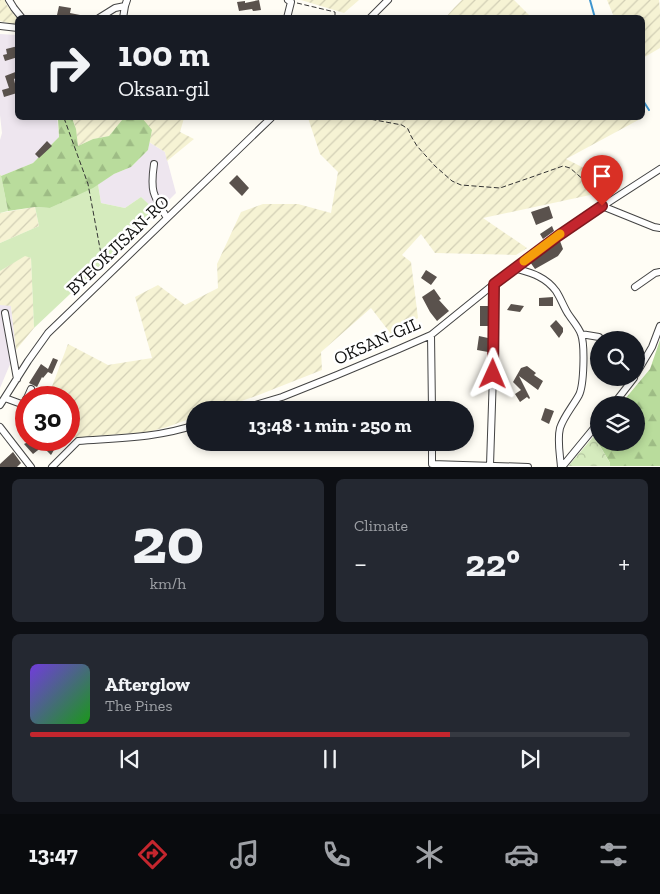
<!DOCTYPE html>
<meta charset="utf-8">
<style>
body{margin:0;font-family:"Zilla Slab",serif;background:#242831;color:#f1f3f6;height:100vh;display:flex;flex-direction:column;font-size:19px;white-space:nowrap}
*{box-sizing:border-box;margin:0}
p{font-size:16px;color:#9ea1a6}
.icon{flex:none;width:28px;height:28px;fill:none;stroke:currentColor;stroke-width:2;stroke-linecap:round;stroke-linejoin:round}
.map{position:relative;height:467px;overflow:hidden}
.drawer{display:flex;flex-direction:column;gap:12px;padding:12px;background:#0d0f14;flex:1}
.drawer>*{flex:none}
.guide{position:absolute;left:15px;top:15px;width:630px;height:105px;border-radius:8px;box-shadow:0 2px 8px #0003;background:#171b24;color:#f1f3f6;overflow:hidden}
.controls{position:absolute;left:590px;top:331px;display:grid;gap:10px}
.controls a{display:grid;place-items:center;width:55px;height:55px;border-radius:50%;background:#171b24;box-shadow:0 2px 8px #0003;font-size:25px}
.speed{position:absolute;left:15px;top:386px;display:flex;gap:10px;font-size:25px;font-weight:700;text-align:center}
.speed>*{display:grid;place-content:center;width:65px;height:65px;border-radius:50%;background:#171b24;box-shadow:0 2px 8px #0003;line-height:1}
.speed .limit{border:8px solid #d22;background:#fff;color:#111}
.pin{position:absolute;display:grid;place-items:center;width:42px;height:42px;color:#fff;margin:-51px -21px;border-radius:50% 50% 50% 0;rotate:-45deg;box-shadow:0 0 5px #0007}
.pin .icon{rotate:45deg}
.me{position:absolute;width:55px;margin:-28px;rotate:1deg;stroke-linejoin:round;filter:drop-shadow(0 0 4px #0008)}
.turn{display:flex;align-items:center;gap:18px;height:105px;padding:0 20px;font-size:22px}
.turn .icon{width:65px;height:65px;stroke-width:2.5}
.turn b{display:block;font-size:35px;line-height:42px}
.big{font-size:38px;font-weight:700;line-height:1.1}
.drawer .tile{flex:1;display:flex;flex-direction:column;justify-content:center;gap:8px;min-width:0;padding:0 18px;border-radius:8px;background:#242831}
.drawer .dial{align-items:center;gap:0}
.dial b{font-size:65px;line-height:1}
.song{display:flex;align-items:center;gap:15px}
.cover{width:60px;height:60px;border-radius:8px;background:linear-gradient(135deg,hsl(260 70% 55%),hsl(120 70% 35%))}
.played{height:5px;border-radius:2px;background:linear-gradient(90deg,#c4262e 70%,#363941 70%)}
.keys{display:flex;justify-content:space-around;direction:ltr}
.heat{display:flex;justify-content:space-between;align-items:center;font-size:28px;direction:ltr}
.drawer .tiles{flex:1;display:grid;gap:12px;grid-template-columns:1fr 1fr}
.tile:last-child{grid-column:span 2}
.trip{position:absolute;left:186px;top:401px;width:288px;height:50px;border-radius:25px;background:#171b24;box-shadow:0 2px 8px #0003;font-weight:700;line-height:50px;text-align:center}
.tabs{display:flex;height:80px;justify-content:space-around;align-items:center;background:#090b0e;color:#9ea1a6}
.tabs .icon{width:35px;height:35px}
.tabs .on{color:#c4262e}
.tabs b{font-size:22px;color:#f1f3f6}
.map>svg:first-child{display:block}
.industrial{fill:#eee6ef}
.farmland{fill:url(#farmland-furrows)}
.grass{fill:#d5ebbd}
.forest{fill:url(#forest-firs)}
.park{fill:url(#park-crowns)}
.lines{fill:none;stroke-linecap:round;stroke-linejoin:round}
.stream{stroke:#3f96cf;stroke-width:2}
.building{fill:#5a524d}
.minor-casing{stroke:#444;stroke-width:8}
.path{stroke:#333;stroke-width:1;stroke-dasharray:5 2.5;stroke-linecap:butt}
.minor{stroke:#fff;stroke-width:6}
.route-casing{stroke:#7f191e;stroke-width:12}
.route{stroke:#c4262e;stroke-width:9}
.slow{stroke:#f59e0b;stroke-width:9}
.labels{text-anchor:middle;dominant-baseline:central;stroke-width:5;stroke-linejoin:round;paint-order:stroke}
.street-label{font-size:18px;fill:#111;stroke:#fff}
</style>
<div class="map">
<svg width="660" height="467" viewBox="0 0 660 467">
<defs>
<pattern id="farmland-furrows" width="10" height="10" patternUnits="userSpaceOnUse" patternTransform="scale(1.25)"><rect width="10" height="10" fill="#f6f3d4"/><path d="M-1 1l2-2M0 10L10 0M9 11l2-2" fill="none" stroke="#d2cfb5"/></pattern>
<pattern id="forest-firs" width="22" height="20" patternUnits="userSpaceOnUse" patternTransform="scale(1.25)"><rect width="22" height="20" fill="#b9dc9c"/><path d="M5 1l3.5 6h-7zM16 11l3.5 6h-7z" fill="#9ebc85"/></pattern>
<pattern id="park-crowns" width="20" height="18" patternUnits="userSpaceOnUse" patternTransform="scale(1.25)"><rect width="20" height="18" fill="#d5ebbd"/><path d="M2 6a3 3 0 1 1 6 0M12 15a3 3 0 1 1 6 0" fill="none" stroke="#b6c8a1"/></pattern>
</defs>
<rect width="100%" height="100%" fill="#fffdf5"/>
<!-- industrial -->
<path class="industrial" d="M0,34l17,1 1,83h39l2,19 -26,26 -32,13 -1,-2v-34l2,-7 -2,-18z
M149,142l16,10 11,41 -19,19 -16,-15 -16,11 -24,-5 -3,-19 16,-10 17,-7 17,-17z
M0,305h11l5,45 -16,38z"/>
<!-- farmland -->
<path class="farmland" d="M0,0h5l1,4 11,14v7l-17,-4z
M301,0h58l-15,13z
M462,0h52l17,17h-85l8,-9z
M607,0h52l1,11v37l-17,10 -1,-40 -28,-1z
M72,118h112l-4,14 14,7 -27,22 -2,-9 -16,-10 3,-12 -30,-10 -13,16 -16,3 -15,7 -3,-20z
M308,118h334l-76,41 16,8 22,25 -121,26 44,30 -11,7 -81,-2 -14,-19 -19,21 9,7 7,56 -27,16 -20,-26 -50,44 1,18 -66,26 -41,14h-20v7l-28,10 -19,5 -79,6v-40l-21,-1 20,-53 40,21 44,-7 -17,-61 23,-12 27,20 33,-17 -1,-24 24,-52 22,-8h35l33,9 7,-41 -18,-18z
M35,207l4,19 -39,17v-30z
M25,255l6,3 3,70 -18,22 -5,-44 -11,-1v-34z"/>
<!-- grass -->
<path class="grass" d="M0,174l1,2 7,35 -8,2z
M98,184l3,19 24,5 16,-11 16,15 -123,116 -3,-70 -6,-2 -25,15v-28l39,-17 -4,-19 15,1z"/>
<!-- forest -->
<path class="forest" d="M64,118h8l4,11 2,17 15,-7 16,-3 13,-16 20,-2 10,12 -4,20 -17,17 -17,7 -21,14 -43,20 -15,-1 -27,4 -7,-35 32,-13 26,-26 -1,-18z
M660,340v126h-50v-3l-16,-27 5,-6v12h37v-37h-16l30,-36z"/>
<!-- park -->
<path class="park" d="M594,436l16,27v3h-41l1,-2z"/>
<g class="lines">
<!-- stream -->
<path class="stream" d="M590,0l5,18
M642,99l7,11"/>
</g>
<!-- building -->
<path class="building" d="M259,0l2,10 -8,1 -1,-2 -13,2 -2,-9 8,-1v2z
M59,6l12,2 -1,5 10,2v3h-18l1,-2 -6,-1z
M18,46v11l-13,4 -2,-6 4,-1 -1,-5z
M18,71v6l-4,2 3,14 -13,4 -2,-7 7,-2 -4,-12z
M47,141l5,5 -13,12 -4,-4z
M237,175l12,13 -7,8 -13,-13z
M549,206l4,12 -17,7 -5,-13z
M552,226l2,5 -11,8 -3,-5z
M560,241l3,8 -5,7 -23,13 -5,-7z
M426,270l11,7 -6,8 -10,-7z
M434,289l7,10 -2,1 10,11 -12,10 -7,-9 -8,-15z
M553,297v9h-14v-8z
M511,304l13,2 -4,6 -13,-2z
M480,306h9v20h-9z
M556,320l7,8v4l-4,6 -9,-12z
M479,336l9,2v14l-11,-2z
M53,358l5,2 -6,14 -4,-2 -5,6 -1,-1 -5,10 -8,-4 12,-19 7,5z
M527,366l9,7 -2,2 9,6 -5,9 -19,-14 11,22 -1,1 -2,-2 -7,5 -5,-8 6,-4 -8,-8 8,-14z
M545,408l9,3 -5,13 -8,-4z
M32,440h3l7,7 -9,7 -9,-10z
M53,440h7l-9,15 -6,-6z
M13,452l8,11 -4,4h-17v-3z"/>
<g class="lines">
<defs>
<path id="minor" d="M9,0l5,8 8,10
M99,18l16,-10 10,-2
M123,18l2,-12 2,-6
M287,18l4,-16 -3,-2
M370,18l18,-18
M0,26l18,2
M154,164c-4,27 -1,31 13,54
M602,206l52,21 6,1
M514,268c17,5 31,8 42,23 4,6 7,14 11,21 4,7 11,14 14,22 4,11 3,51 -2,61 -6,11 -15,21 -19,33 -3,12 0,26 1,39
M635,287l20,-14 5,-1
M5,313l12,66
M581,334l18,3
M431,335l1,75
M636,374l16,-27 8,-21
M5,398l19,7 2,-6
M27,398l4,-9
M0,405l28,-44 20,-28 223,-215
M613,405l21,-27
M239,410l43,-13 55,-22 62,-26 32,-14 83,-67 44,-33 102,-66
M0,427l31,40
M432,442v22l96,3
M490,465l3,-91 1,-90
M52,467l26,-26c39,-3 79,-3 117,-16
M562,467l37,-45"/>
</defs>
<!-- minor casing -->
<use href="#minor" class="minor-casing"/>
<!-- path -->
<path class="path" d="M297,3l38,9v6
M64,118l24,66 16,86
M364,118l38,7 6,4 3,7 6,10 18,20 17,15 9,4 39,3 29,-10 34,-12 7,2 30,26 1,6"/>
<!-- minor -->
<use href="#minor" class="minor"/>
</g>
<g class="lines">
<defs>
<path id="route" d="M493,374l1,-90 64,-48 44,-30"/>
</defs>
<!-- route casing -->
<use href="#route" class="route-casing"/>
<!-- route -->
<use href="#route" class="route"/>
<!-- slow -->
<path class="slow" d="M524,261l36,-27"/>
</g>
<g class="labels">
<!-- street labels -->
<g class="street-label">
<text transform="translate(118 245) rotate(-44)">BYEOKJISAN-RO</text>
<text transform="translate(377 341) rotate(-24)">OKSAN-GIL</text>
</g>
</g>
</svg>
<div class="controls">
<a><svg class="icon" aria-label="search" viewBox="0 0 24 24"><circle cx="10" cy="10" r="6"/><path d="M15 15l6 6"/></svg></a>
<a><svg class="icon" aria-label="layers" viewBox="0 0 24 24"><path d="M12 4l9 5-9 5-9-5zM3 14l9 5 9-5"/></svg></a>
</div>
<div class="speed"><div class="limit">30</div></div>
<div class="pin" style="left:602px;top:206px;background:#d93025"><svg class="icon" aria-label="arrive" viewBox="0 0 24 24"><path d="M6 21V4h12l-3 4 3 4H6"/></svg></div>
<svg class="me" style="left:493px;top:374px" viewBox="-20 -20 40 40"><path d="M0-17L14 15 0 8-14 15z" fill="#c4262e" stroke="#fff" stroke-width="4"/></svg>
<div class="trip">13:48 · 1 min · 250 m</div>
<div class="guide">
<div class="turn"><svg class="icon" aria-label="right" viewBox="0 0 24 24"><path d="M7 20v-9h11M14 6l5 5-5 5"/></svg><div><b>100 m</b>Oksan-gil</div></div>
</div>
</div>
<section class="drawer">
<div class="tiles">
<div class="tile dial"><b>20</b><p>km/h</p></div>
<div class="tile"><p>Climate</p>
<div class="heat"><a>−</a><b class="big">22°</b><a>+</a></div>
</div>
<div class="tile">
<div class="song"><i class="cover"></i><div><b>Afterglow</b><p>The Pines</p></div></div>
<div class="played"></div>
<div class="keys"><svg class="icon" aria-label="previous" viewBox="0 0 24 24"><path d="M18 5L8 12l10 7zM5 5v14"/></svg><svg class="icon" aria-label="pause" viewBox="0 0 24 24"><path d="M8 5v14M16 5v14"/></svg><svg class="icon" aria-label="next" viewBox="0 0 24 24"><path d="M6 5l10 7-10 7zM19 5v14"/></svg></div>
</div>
</div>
</section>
<nav class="tabs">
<b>13:47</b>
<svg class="icon on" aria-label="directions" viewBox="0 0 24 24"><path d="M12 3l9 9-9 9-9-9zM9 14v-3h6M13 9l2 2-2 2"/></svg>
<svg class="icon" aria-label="music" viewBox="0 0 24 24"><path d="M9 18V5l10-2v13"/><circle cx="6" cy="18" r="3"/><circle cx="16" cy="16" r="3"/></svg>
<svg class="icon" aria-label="phone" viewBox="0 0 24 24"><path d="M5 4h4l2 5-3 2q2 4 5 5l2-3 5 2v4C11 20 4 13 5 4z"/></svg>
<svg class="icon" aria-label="climate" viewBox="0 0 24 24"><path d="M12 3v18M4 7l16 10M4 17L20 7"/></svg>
<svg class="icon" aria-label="car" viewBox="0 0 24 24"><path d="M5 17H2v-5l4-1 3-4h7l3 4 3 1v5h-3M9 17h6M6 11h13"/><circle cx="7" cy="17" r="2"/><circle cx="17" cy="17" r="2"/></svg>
<svg class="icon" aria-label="filters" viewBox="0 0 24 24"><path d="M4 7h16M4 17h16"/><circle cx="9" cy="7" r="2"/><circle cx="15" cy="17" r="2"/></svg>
</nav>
